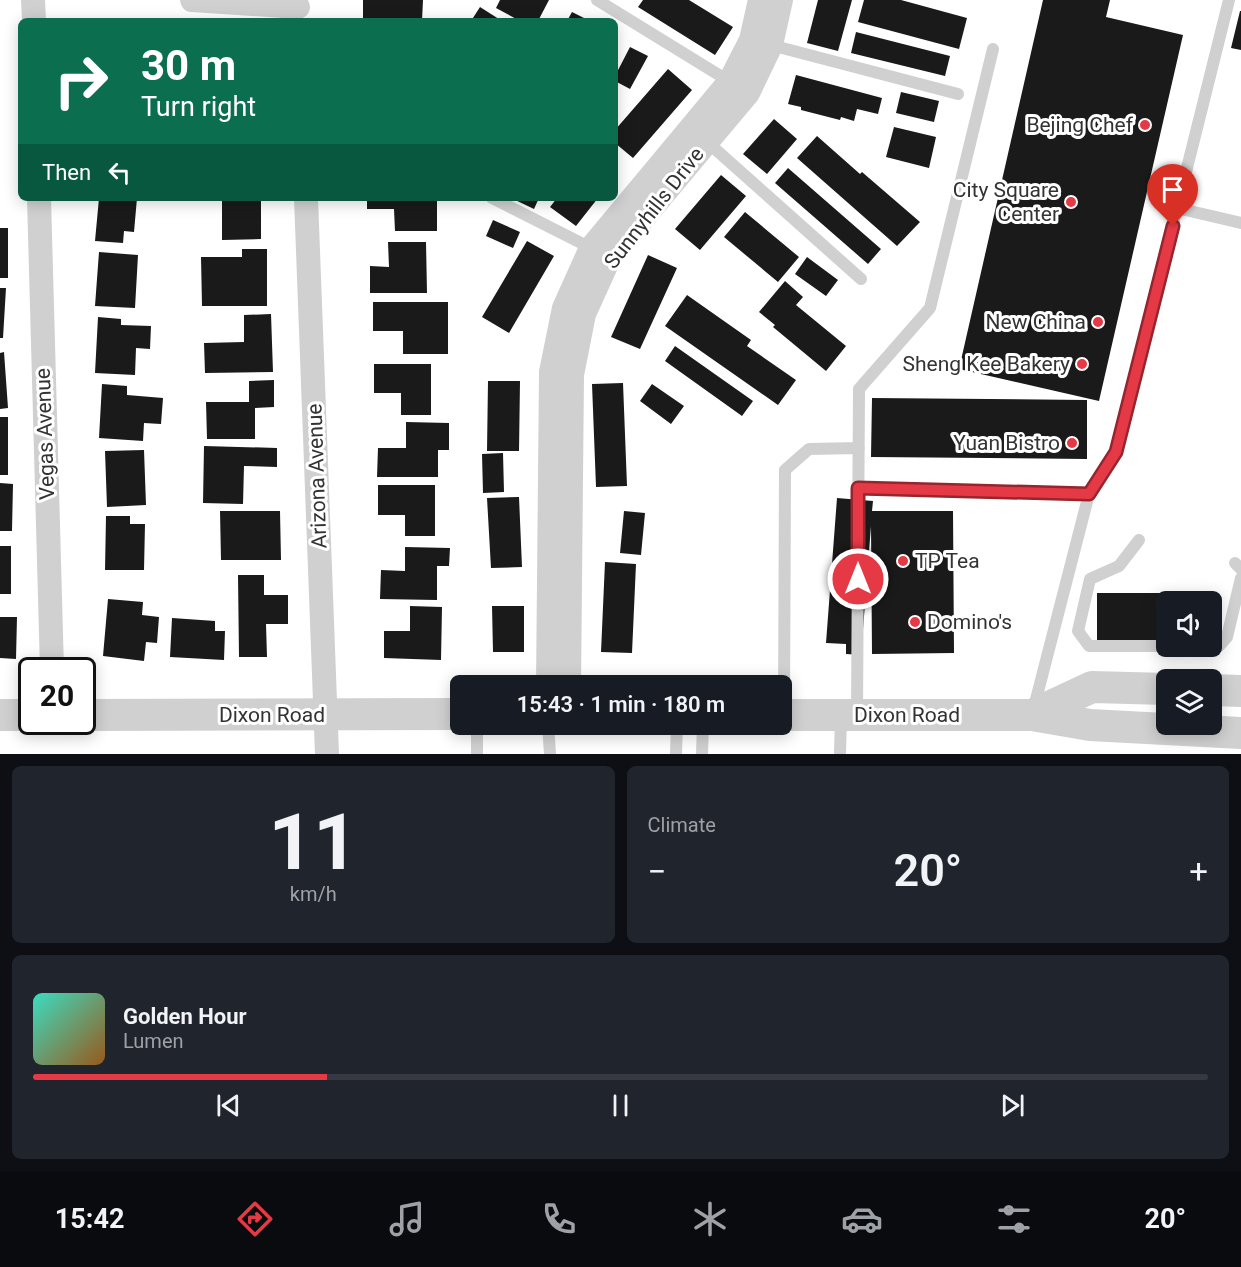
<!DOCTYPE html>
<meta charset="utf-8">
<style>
body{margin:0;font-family:Roboto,sans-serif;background:#20242c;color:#f1f3f6;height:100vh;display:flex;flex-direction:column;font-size:22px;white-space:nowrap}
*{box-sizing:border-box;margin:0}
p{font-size:20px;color:#9ea1a6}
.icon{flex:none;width:33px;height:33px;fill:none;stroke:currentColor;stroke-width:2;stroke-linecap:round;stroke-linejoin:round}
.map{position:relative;height:754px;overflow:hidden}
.side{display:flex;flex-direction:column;gap:12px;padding:12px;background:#0d0f14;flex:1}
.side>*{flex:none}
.hud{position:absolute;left:18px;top:18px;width:600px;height:183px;border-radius:9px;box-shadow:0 3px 15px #0003;background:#0b6e4f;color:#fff;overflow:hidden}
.fabs{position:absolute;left:1156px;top:591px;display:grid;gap:12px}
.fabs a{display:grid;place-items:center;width:66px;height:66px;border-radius:9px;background:#171b24;box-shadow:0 3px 15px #0003;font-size:30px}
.speed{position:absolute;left:18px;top:657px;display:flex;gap:12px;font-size:30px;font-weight:700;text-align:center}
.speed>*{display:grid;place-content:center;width:78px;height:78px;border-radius:50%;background:#171b24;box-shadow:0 3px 15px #0003;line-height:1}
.speed .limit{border:3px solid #111;border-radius:9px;background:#fff;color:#111}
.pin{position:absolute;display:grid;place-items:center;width:51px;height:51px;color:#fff;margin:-62px -26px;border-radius:50% 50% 50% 0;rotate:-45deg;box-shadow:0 0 6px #0007}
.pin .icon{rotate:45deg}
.me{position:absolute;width:66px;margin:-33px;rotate:0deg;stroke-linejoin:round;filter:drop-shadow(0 0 4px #0008)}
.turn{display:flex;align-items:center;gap:21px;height:126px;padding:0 24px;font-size:27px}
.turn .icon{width:78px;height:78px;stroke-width:2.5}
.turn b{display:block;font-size:42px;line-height:51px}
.then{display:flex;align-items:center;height:57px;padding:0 24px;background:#0003;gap:12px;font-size:22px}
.big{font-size:45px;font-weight:600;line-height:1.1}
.side .widget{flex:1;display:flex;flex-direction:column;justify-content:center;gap:9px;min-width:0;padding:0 21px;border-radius:9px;background:#20242c}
.side .dial{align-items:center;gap:0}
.dial b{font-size:78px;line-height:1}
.song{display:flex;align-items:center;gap:18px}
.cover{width:72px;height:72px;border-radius:9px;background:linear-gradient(135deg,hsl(170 70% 55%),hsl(30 70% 35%))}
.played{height:6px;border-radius:3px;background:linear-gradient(90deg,#e63946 25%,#363941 25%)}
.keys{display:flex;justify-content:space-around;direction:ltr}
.heat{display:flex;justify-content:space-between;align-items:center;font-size:33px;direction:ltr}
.side .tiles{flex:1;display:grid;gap:12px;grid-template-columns:1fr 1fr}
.widget:last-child{grid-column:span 2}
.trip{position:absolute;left:450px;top:675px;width:342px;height:60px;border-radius:9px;background:#171b24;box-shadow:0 3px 15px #0003;font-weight:600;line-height:60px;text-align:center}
.tabs{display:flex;height:96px;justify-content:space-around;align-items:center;background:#090b0e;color:#9ea1a6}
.tabs .icon{width:42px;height:42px}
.tabs .on{color:#e63946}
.tabs b{font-size:27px;color:#f1f3f6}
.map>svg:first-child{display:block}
.building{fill:#1a1a1a}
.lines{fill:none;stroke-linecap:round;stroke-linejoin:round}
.service{stroke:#d0d0d0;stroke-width:12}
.minor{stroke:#d0d0d0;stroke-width:24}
.tertiary{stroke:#d0d0d0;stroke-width:32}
.route-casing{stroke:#96252e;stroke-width:15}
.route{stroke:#e63946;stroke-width:10}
.poi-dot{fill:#e63946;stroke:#fff;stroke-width:2}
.labels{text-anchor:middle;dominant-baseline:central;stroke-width:6;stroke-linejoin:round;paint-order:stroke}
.poi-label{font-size:21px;fill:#333;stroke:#fff;text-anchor:end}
.street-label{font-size:21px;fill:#333;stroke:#fff}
</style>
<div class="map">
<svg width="1241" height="754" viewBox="0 0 1241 754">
<rect width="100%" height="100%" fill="#fff"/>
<!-- building -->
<path class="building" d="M363,0h60l-1,21h-59z
M500,0h49l-11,21h-18l-24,-13z
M643,0h46l44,27 -18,28 -77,-48z
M818,0h34l-14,51 -31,-8z
M864,0h37l66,18 -8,31 -101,-27z
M1043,0h67l-4,17 77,18 -84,366 -140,-32z
M480,7l22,14h-31z
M1240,11h1v39l-10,-2z
M572,12l18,9h-23z
M856,32l94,24 -5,20 -94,-23z
M630,47l18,9 -18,33 -15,-8v-5z
M668,69l24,21 -59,68 -18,-15v-13z
M796,75l86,23 -4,16 -21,-5 -3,12 -13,-4 -1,3 -39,-10v-3l-13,-3z
M901,92l38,9 -5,21 -38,-9z
M774,119l23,20 -30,35 -24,-20z
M894,127l42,10 -7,31 -43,-11z
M817,136l43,38 2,-2 58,50 -23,24 -100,-88z
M788,168l93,81 -13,15 -93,-81z
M721,175l25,21 -46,54 -25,-21z
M99,198h38l-3,34 -10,-1 -1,12 -28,-2z
M222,198h39v41l-39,1z
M367,198h57l1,3 12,-1v31h-42l-1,-22h-27z
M511,198h28l-5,11z
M557,198h41l-22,28 -26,-19z
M745,212l54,45 -21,25 -54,-45z
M493,220l27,12 -7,16 -27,-12z
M0,228h8v50h-8z
M527,241l27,15 -45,77 -27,-16z
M388,242h38l1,51h-57v-27l19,1z
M242,249h25v57h-65l-1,-49h41z
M99,252l39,3 -3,53 -40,-2z
M648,255l29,13 -37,81 -29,-12z
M807,257l31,23 -12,16 -31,-22z
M785,281l18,16 -7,8 50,41 -20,25 -53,-44 2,-2 -16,-13z
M0,288h6l-3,50h-3z
M687,295l64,45 -4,6 49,34 -18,25 -113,-79z
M373,302h75v52h-45v-23h-30z
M271,314l2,58 -68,1 -1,-30 40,-1v-27z
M98,317l23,2v6l30,1 -1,23 -14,-1 -1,27 -40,-2z
M675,346l78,55 -11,15 -77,-55z
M4,352l4,56 -8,1v-56z
M374,364h57v51h-30v-22h-27z
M274,380v27l-19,1v31h-48l-1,-37h43v-21z
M488,381h32l-1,70h-32z
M623,383l4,103 -31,1 -4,-103z
M102,384l25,2v9l36,3 -2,26 -17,-1 -1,18 -44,-3z
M652,384l32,22 -13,18 -31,-23z
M872,398l215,2v59l-216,-2z
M0,417h8v58h-8z
M406,422l43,1v27h-11v27h-61l1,-29h28z
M204,446l73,2v19l-33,-1 -1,38 -40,-1z
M144,450l2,55 -39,2 -2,-56z
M503,453l1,39 -21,1 -1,-39z
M0,483l13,1 -1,47h-12z
M378,485h57v51h-30v-21h-27z
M519,497l3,70 -31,1 -4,-70z
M837,498l36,3 -1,10h81l1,142 -82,1 -1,-128 -10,129 -15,-1v-10l-20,-1z
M220,511h60l1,49h-60z
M624,511l21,2 -4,42 -21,-2z
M106,516h24v8h15l-1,46h-39z
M0,546h11v48h-11z
M405,547l45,1 -1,18h-12v34l-57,-1 1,-29 24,1z
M605,562l31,2 -4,89 -31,-1z
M238,575h26v20h24v29h-22l1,33h-28z
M1097,593h119v48h-4v-39h-45v39h-70z
M108,599l35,3 -1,13 17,2 -2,26 -11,-1 -2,19 -41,-5z
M410,606l32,1 -1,53 -57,-2v-27h26z
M492,606h32v46h-31z
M0,617h17l-1,42 -16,-1z
M172,618l43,3v10h10l-1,29 -54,-3z"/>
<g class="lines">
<!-- service -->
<path class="service" d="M597,0l135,83
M767,44l191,50
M705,140l156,139
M492,198l103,52
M1177,208l64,15
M858,488l231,6
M1139,540l-20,26 -29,13 -12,52 11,15h78
M1235,563l6,6
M1212,646h7l8,-9 14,-59
M1033,711l56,-217 27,-42 113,-452
M784,713l1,-243 24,-21 50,-1
M857,715l2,-326 71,-81 63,-259
M477,724v30
M548,724l2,30
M676,754l1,-30
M702,754l1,-30
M840,754l1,-37"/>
<!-- minor -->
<path class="minor" d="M33,0l1,21
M192,0l106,7
M39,198l13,472
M306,198l21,556
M548,686l3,-314 13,-64 27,-60 139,-167 21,-41 9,-40
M569,686l3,-311 12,-61 25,-55 139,-166 23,-48 10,-45"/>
<!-- tertiary -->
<path class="tertiary" d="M1212,690l29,1
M0,715h32
M82,715l378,-1
M782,715h250l58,10 151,8
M1032,715l60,-28 75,2"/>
</g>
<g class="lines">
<defs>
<path id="route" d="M858,579v-91l231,6 27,-42 57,-226"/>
</defs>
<!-- route casing -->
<use href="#route" class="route-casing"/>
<!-- route -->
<use href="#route" class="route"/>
</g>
<!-- markers -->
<g class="poi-dot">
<circle cx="1145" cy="125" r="6"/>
<circle cx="1071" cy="202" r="6"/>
<circle cx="1098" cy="322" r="6"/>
<circle cx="1082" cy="364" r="6"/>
<circle cx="1072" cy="443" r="6"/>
<circle cx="903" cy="561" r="6"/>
<circle cx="915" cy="622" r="6"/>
</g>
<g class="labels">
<!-- poi labels -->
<g class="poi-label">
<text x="1133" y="125">Bejing Chef</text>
<text x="1059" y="190">City Square<tspan x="1059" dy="24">Center</tspan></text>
<text x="1086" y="322">New China</text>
<text x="1070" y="364">Sheng Kee Bakery</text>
<text x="1060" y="443">Yuan Bistro</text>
<text x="915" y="561" text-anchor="start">TP Tea</text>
<text x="927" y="622" text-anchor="start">Domino's</text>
</g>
<!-- street labels -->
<g class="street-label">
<text transform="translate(654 208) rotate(-52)">Sunnyhills Drive</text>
<text transform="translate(45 434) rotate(-92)">Vegas Avenue</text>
<text transform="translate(317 476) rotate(-92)">Arizona Avenue</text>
<text x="272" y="715">Dixon Road</text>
<text x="907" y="715">Dixon Road</text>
</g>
</g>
</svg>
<div class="fabs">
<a><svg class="icon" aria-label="sound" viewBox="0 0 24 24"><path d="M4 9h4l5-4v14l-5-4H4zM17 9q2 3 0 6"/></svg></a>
<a><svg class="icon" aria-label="layers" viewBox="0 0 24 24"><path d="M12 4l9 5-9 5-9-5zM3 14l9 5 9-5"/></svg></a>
</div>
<div class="speed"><div class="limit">20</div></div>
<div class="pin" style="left:1173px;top:226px;background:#d93025"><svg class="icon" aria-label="arrive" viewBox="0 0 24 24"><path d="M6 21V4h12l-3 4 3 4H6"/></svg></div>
<svg class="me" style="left:858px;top:579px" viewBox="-20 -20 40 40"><circle r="17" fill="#e63946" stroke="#fff" stroke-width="3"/><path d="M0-11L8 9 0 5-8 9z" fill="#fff"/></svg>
<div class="trip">15:43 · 1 min · 180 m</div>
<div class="hud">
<div class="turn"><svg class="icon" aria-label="right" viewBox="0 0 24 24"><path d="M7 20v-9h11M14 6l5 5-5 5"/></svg><div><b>30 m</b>Turn right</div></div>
<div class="then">Then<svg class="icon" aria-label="left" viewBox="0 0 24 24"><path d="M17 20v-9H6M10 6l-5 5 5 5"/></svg></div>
</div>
</div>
<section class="side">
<div class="tiles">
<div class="widget dial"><b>11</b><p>km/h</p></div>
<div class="widget"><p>Climate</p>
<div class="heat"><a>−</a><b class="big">20°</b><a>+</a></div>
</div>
<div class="widget">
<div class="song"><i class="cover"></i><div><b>Golden Hour</b><p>Lumen</p></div></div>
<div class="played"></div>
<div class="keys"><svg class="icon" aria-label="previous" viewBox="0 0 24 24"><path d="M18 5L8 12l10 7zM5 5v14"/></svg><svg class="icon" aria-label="pause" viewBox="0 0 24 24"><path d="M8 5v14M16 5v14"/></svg><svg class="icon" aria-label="next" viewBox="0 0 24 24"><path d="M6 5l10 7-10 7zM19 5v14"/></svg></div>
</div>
</div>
</section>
<nav class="tabs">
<b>15:42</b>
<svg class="icon on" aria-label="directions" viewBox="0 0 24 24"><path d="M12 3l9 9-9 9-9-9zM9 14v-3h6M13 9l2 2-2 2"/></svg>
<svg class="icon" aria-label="music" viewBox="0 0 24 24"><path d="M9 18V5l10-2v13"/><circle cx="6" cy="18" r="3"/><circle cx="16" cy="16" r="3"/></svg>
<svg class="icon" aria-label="phone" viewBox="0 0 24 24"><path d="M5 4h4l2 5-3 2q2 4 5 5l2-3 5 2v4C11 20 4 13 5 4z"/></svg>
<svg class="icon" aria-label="climate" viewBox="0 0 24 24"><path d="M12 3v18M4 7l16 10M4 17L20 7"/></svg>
<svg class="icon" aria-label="car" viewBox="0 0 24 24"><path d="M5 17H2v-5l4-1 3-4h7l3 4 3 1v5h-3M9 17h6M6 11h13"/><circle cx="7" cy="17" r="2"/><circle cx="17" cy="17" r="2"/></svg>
<svg class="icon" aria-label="filters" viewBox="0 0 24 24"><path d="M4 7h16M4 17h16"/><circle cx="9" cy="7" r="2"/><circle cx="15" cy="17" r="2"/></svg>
<b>20°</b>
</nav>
